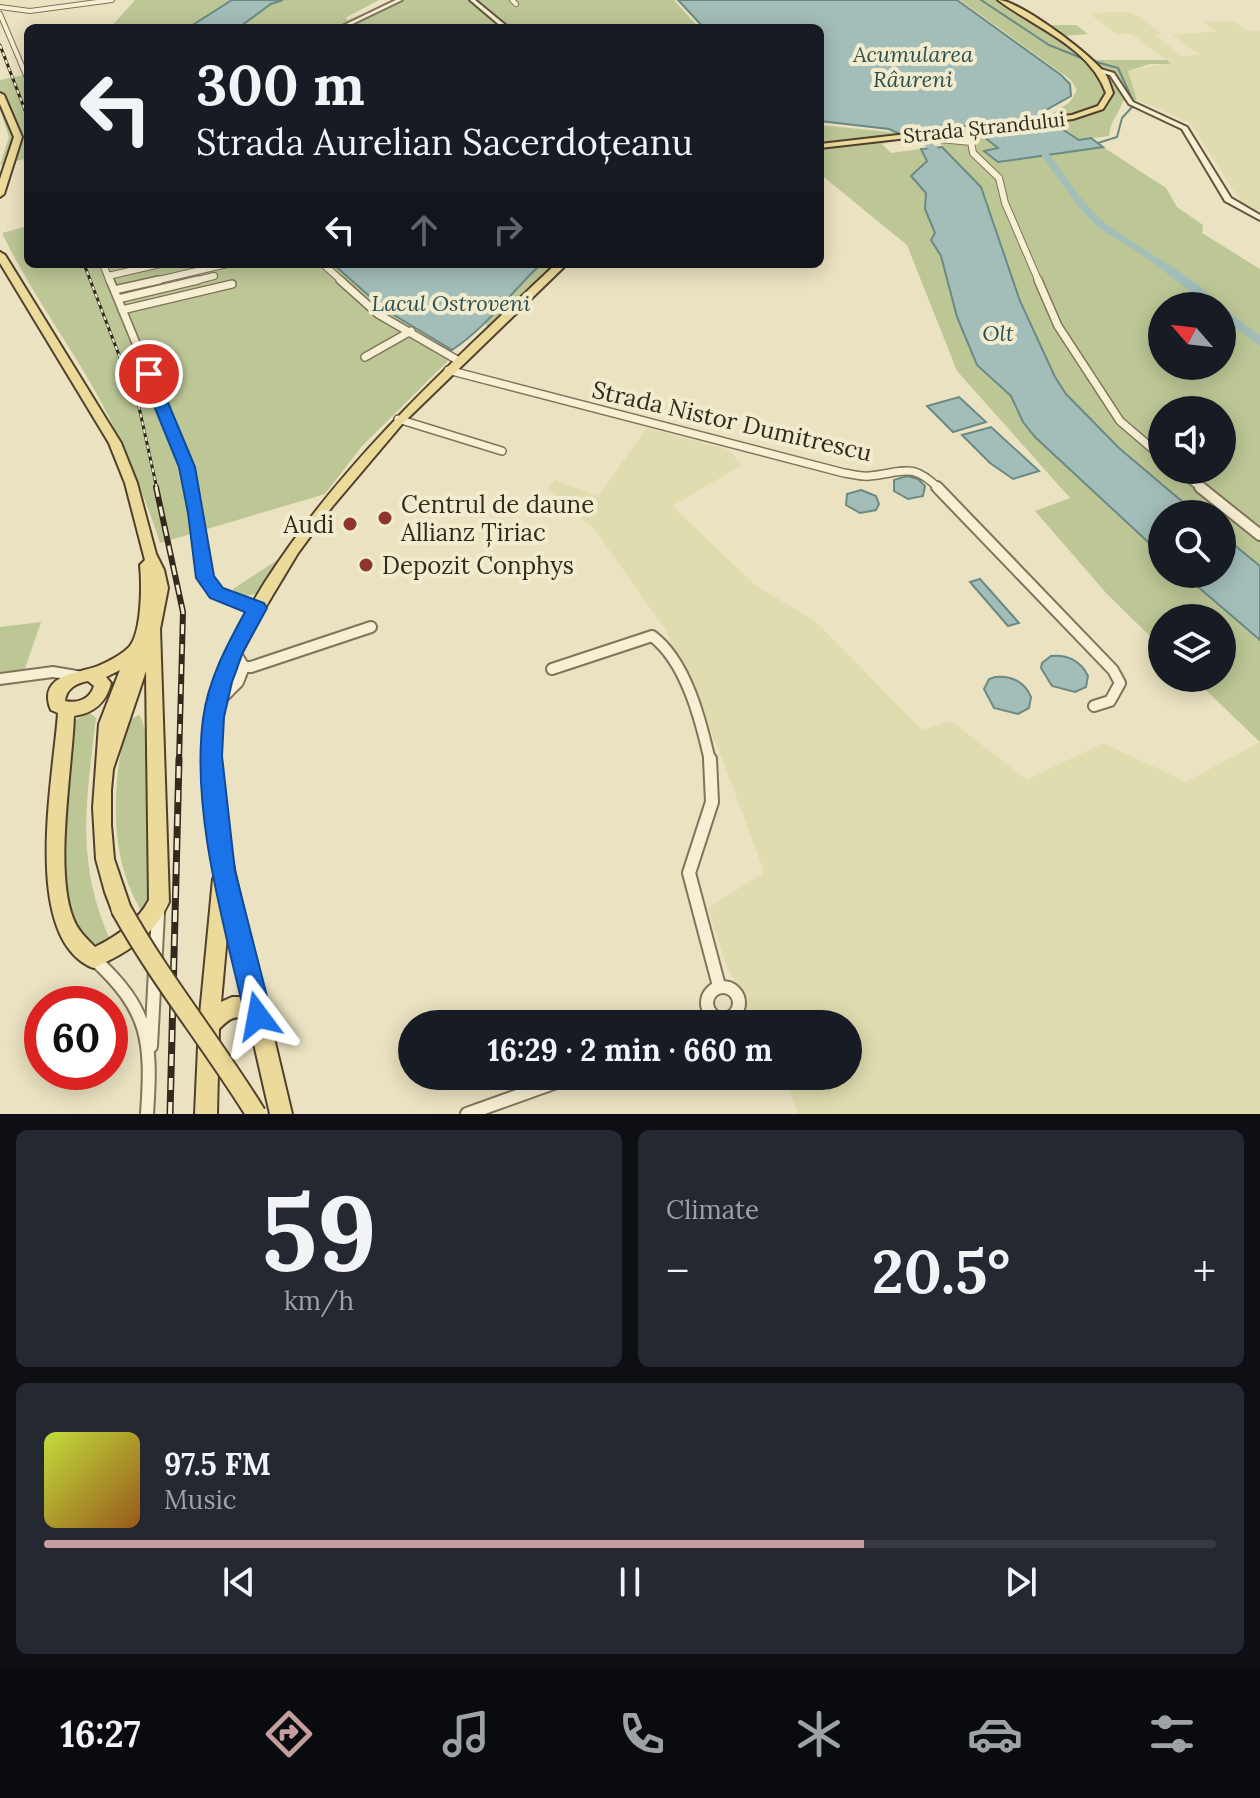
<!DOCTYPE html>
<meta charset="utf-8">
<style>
body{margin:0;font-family:Lora,serif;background:#242831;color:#f1f3f6;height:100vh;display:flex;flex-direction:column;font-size:30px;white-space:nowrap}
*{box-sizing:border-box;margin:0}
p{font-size:26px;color:#9ea1a6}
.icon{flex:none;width:44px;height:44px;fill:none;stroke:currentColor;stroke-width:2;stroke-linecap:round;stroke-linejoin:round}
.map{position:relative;height:1114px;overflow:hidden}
.drawer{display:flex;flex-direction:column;gap:16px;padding:16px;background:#0d0f14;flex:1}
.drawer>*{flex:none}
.guide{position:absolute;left:24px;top:24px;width:800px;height:244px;border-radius:12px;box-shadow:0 4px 20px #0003;background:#171b24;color:#f1f3f6;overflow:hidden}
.needle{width:52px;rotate:298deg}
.controls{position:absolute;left:1148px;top:292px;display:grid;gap:16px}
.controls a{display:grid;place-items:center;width:88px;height:88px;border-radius:50%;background:#171b24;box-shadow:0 4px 20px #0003;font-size:40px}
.speed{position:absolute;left:24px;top:986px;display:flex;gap:16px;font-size:40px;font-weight:700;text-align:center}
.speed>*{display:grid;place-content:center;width:104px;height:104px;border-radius:50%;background:#171b24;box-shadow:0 4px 20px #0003;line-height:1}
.speed .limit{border:12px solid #d22;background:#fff;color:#111}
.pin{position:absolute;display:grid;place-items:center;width:68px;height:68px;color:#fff;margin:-34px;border:4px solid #fff;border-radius:50%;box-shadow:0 2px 8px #0007}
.me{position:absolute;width:88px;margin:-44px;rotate:347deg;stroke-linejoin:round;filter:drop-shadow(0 0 6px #0008)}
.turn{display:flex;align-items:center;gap:28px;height:168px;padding:0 40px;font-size:36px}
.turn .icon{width:104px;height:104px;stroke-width:2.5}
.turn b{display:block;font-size:56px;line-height:68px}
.lanes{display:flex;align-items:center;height:76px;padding:0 40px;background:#0003;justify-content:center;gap:40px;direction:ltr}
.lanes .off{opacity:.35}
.big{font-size:60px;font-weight:700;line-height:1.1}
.drawer .card{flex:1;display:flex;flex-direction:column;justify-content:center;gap:12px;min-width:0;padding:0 28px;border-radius:12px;background:#242831}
.drawer .dial{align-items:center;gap:0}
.dial b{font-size:104px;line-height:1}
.song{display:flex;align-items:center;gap:24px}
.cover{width:96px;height:96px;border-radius:12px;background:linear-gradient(135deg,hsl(70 70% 55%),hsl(30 70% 35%))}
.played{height:8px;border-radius:4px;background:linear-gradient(90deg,#c49e9c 70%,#363941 70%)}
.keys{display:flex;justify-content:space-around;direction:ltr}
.heat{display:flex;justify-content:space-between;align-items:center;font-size:44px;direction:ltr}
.drawer .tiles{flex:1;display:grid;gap:16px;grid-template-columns:1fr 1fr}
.card:last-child{grid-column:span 2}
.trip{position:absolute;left:398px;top:1010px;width:464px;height:80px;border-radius:40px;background:#171b24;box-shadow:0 4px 20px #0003;font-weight:700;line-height:80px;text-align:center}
.tabs{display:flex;height:128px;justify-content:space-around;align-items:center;background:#090b0e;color:#9ea1a6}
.tabs .icon{width:56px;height:56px}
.tabs .current{color:#c49e9c}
.tabs b{font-size:36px;color:#f1f3f6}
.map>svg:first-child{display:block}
.farmland{fill:#dfdcaf}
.green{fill:#bdc796;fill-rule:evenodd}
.water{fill:#a3bdb8;stroke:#6b8a85;stroke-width:2}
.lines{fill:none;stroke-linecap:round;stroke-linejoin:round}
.stream{stroke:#6b8a85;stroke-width:2}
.river{fill:#a3bdb8;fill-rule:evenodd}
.minor-far4-casing{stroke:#82735a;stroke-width:6}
.minor-far3-casing{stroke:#82735a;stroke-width:8}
.minor-far2-casing{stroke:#82735a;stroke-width:10}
.minor-far1-casing{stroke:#82735a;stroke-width:14}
.minor-casing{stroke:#82735a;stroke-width:16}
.tertiary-casing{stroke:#82735a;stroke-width:4}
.secondary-casing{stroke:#64543d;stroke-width:4}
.primary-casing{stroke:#50412e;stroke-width:4}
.minor-far4{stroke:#f6efd3;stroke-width:4}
.minor-far3{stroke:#f6efd3;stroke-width:6}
.minor-far2{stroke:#f6efd3;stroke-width:7}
.minor-far1{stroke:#f6efd3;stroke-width:10}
.minor{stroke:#f6efd3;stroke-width:12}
.tertiary{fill:#f6efd3;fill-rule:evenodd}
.secondary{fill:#f6efd3;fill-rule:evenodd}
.primary{fill:#ecda9a;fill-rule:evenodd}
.rail-far2-casing{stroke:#332a1d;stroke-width:3}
.rail-far1-casing{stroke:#332a1d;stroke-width:6}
.rail-casing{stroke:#332a1d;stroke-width:7}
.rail-far2{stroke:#f2eccf;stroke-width:2;stroke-dasharray:4;stroke-linecap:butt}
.rail-far1{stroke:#f2eccf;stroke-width:3;stroke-dasharray:10;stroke-linecap:butt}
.rail{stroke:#f2eccf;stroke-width:4;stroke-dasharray:12;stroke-linecap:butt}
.primary-bridge-casing{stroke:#50412e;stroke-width:23;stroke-linecap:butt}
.primary-bridge{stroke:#ecda9a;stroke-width:19}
.route{fill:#1a73e8;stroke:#114b97;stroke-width:2}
.poi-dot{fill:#8d362e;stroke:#f2eccf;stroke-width:3}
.labels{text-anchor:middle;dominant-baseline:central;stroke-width:8;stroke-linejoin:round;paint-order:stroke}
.far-street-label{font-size:20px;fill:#332a1d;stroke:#f2eccf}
.far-water-label{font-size:22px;font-style:italic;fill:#2d5152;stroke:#f2eccf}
.street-label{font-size:24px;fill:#332a1d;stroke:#f2eccf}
.poi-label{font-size:24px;fill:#332a1d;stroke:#f2eccf;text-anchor:start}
</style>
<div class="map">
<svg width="1260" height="1114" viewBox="0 0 1260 1114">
<rect width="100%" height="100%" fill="#eae2c1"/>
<!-- farmland -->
<path class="farmland" d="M1127,12l11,4 24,18 -7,1 27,21 18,-1 -28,-21 45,-2 -14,-10 30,-1 15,10h12v181l-18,-8 -51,-81 -54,-23 -10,-29 43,-8 -38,-29h-16l-27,-21z
M647,428l82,22 13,15 -70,41 83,79 61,37 106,108 29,-9 76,59 76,-37 83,39 74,-40v372h-462l-13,-38h63v-52h-92l-31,-62 -17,-54 54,-34 1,-5 -43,-116 -55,-124 -70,-99 -47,-41 7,-9 43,16z"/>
<!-- green -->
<path class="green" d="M135,0h97l-44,28h-78z
M283,0h96l-34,18 3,2 49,-20h277l25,28h-461l33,-24z
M960,0h45l40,25h31l12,9 -25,2 33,24h71l4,4h-21l-22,7 9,29 -14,1c-4,13 -13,20 -14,35l-29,4 -35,-22 25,-16 7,-12 -6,-10z
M28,74v84l-28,7 9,-28 -9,-27v-30z
M820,125l80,8 2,2 -8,1 4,5 -16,3 9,9 30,-4 7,12 -16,15 14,17 -1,16 10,24 -4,7 10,16 16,61 20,48 34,31 12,26 12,15 127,118v19h21l77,66v102l-67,-64h29v-60h-60v30l-55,-54 -72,-83 35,-13 -113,-127 -50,-126 -87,-71z
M979,133l20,16 -14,2 13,11 105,-15 63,41 11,19 26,18 -1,8 58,36v297l-38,-31v-21h-25l-78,-66 -53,-54 -11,-17 -35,-76 -39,-114 -46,-49zM1162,306h60v60h-60zM1162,410h60v60h-60z
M28,226v38h305l51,45 68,41 -5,12 -85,84 -37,48 -165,49c-20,-61 -44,-118 -77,-173 -28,-46 -58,-89 -81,-137z
M541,264h14l-67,62 -3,-1 7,-13z
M285,555l-25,38 -19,4 -7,-3 -1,-5z
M41,622l-21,61 -20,3v-59z
M85,713h5l6,5c-10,85 -21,143 15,224l-17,6 -13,-13 -14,-33 -3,-47 5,-122 3,-10z
M139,715c14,16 16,144 14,171 0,10 -6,20 -9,29 -37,-57 -32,-130 -17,-194z"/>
<!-- water -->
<path class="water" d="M232,0h51l-12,4 -33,24h-50z
M678,0h279l104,75 9,9 1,12 -30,17 -2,6 -137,16 -13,-6 -69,-8v-93h-116z
M1054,124l25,16 12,-2 12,9 -105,15 -14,-11 14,-3 -19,-15z
M942,147l39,40 39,114 35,76 11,17 53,54 78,66h-35v41l-127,-118 -12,-15 -12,-26 -34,-31 -20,-48 -16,-61 -10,-16 4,-7 -10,-24 1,-16 -15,-17 16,-15 -6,-12z
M333,264h208c-30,28 -54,63 -89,86l-68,-41z
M959,397l27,25 -33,10 -26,-26z
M991,427l48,44 -26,8 -23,-16 -28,-28z
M907,476l11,3 7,7 -2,10 -15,3 -14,-8v-11z
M861,490l15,6 3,8 -3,6 -16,3 -14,-8 1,-11z
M1222,535l38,31v74l-77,-66h39z
M980,579l39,44 -11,3 -38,-44z
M1051,656c16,-2 30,5 37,20l-2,11 -11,5 -23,-6 -11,-18 1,-5z
M995,677c16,-2 30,5 36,20l-2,11 -11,6 -24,-6 -10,-19 5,-10z"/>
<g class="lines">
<!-- stream -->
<path class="stream" d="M981,0l68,45 35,14
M1093,61l25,7 16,35
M1098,143l19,-6 5,-19 11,-12"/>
<!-- river -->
<path class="river" d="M903,119l49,41v4h-6l-46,-40v-4z
M1042,153h6c19,24 36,54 61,73 37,27 81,47 113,80h-13l-65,-50 -44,-27 -18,-18 -40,-54z
M1222,307l38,29v10l-38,-29z"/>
<defs>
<path id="minor-far4" d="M512,0l4,4
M0,7l30,4 82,-11
M0,14l28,66"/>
<path id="minor-far3" d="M929,133l11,6 31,3 2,11 26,25 6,25 34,79
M103,264l7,18
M323,264l20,18
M108,276l52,-12
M150,282l77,-18
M190,282l24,-6"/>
<path id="minor-far2" d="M110,280l77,187 4,22
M340,280l38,34 81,47
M1038,280l20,46 62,95 42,36
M114,290l45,-10
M118,299l80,-19
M122,310l110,-26
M365,357l46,-26
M448,370l396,103c8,1 17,4 25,3 34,-3 43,-15 70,13
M398,419l104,32
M1178,470l25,19"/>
<path id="minor-far1" d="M190,487l15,91 12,15 40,15
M937,487l176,183 7,13 -10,18 -16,5
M1200,487l60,48
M234,651l10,16h7l120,-40
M552,669l100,-33c34,25 49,85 58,125
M219,701l19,-19 6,-15"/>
<path id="minor" d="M710,759l2,43 -23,71 30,113
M93,958c57,52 59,83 54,156
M707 1003a16 16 0 1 1 32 0a16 16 0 1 1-32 0Z
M151,1046l7,-133
M467,1114l106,-38"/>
<path id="tertiary" d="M396,0h6l-58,28h-6z
M53,667l30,5 2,4 -2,4 -4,1 -26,-4 -53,7v-10z"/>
<path id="secondary" d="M470,0h5l34,28h-6z
M1097,68l17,5 19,29 54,25 44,71 29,17v5l-35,-19 -43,-72 -53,-25 -19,-29 -15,-4z"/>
<path id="primary" d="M998,0c21,0 96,56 108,75 3,5 5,13 7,18l-10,16 -30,10 -253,29v-4l252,-29 26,-9 8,-13c-17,-47 -71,-65 -108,-93z
M0,93l4,2 18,42 -18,57 -4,3v-18l14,-42 -14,-33z
M0,252l5,3 116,188 16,40 19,71 8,16 4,18 -8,41 9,273c-15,34 -43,52 -76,66 -73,-30 -39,-193 -35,-255l-7,-3c-15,-36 30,-37 47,-44 10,-4 25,-12 32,-20 12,-16 12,-62 10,-81l5,-5 -20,-77 -16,-40 -109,-180zM120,670l-21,54 -6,84 3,51 9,33 9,24 7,3 7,-3 3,-7 -17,-50 -3,-34v-35l2,-21 33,-98 3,229c-12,22 -31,36 -54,47 -8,-8 -18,-17 -22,-29 -19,-48 -1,-148 1,-202 20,-3 32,-13 37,-33l-5,-6zM88,681l6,5c-4,13 -16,18 -29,15 1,-12 11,-18 23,-20z
M556,264h11l-164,159 -71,84 -34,46 -39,65 -19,38 -11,30 -7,31 -3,32 4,63 12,62 57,240h-22l-21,-92c-12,-10 -21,-2 -30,7l-2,85h-22l4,-89 14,-146 3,-7c-11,-55 -20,-113 -8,-169 10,-43 34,-83 57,-121 79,-123 186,-219 291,-318zM228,924l16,73h-12l-11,5z"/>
</defs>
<!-- minor-far4 casing -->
<use href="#minor-far4" class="minor-far4-casing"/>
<!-- minor-far3 casing -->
<use href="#minor-far3" class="minor-far3-casing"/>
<!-- minor-far2 casing -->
<use href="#minor-far2" class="minor-far2-casing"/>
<!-- minor-far1 casing -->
<use href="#minor-far1" class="minor-far1-casing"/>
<!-- minor casing -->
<use href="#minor" class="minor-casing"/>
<!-- tertiary casing -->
<use href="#tertiary" class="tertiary-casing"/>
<!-- secondary casing -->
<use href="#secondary" class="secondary-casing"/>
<!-- primary casing -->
<use href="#primary" class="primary-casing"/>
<!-- minor-far4 -->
<use href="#minor-far4" class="minor-far4"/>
<!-- minor-far3 -->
<use href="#minor-far3" class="minor-far3"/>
<!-- minor-far2 -->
<use href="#minor-far2" class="minor-far2"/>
<!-- minor-far1 -->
<use href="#minor-far1" class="minor-far1"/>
<!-- minor -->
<use href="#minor" class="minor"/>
<!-- tertiary -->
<use href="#tertiary" class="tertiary"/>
<!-- secondary -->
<use href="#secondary" class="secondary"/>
<!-- primary -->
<use href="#primary" class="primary"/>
<defs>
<path id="rail-far2" d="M0,45l28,73
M84,264l55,143 18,82"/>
<path id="rail-far1" d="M156,487l27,125 -4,149"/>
<path id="rail" d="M170,1114l9,-355"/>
</defs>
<!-- rail-far2 casing -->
<use href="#rail-far2" class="rail-far2-casing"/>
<!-- rail-far1 casing -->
<use href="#rail-far1" class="rail-far1-casing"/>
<!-- rail casing -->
<use href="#rail" class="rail-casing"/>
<!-- rail-far2 -->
<use href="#rail-far2" class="rail-far2"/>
<!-- rail-far1 -->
<use href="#rail-far1" class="rail-far1"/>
<!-- rail -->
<use href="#rail" class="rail"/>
<defs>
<path id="primary-bridge" d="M121,909c40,72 92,135 135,205"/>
</defs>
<!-- primary-bridge casing -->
<use href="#primary-bridge" class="primary-bridge-casing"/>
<!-- primary-bridge -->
<use href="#primary-bridge" class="primary-bridge"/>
</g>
<!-- route -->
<path class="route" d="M149,369l7,5 39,93 19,109 9,12 41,15 3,5 -24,44 -11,30 -8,35 -2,39 13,115 37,145 -4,9 -10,4 -9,-4 -4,-9c-21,-91 -54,-204 -42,-297 5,-39 24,-74 42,-107l-35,-14 -14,-20 -8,-65 -9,-46 -38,-93z"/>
<!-- markers -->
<g class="poi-dot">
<circle cx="385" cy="518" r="8"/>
<circle cx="350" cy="524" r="8"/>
<circle cx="366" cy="565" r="8"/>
</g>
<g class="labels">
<!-- far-street labels -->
<g class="far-street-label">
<text transform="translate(984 127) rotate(-6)">Strada Ștrandului</text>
</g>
<!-- far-water labels -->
<g class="far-water-label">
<text x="913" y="54">Acumularea<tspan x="913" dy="25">Râureni</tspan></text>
<text x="451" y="303">Lacul Ostroveni</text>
<text x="998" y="333">Olt</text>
</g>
<!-- street labels -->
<g class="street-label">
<text transform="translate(732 421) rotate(13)">Strada Nistor Dumitrescu</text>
</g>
<!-- poi labels -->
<g class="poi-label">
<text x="401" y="504">Centrul de daune<tspan x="401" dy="28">Allianz Țiriac</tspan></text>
<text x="334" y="524" text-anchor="end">Audi</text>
<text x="382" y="565">Depozit Conphys</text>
</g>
</g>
</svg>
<div class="controls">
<a><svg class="needle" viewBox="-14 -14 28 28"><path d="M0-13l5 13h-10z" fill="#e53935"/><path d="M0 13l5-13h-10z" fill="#9ea1a6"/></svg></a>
<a><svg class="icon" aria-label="sound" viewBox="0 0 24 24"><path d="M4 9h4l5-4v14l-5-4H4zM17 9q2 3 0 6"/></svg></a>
<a><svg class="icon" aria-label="search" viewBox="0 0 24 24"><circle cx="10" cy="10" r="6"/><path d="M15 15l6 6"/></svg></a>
<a><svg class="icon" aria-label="layers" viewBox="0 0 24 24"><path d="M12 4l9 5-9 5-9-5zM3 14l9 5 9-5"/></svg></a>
</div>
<div class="speed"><div class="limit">60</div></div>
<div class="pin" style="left:149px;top:374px;background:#d93025"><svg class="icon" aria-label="arrive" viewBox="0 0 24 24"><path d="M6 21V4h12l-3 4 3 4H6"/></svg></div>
<svg class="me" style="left:258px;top:1016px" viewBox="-20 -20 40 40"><path d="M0-17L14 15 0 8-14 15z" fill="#1a73e8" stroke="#fff" stroke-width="4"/></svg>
<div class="trip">16:29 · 2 min · 660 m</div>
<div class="guide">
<div class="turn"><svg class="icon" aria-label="left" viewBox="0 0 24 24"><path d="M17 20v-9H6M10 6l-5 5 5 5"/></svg><div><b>300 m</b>Strada Aurelian Sacerdoțeanu</div></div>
<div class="lanes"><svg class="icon" aria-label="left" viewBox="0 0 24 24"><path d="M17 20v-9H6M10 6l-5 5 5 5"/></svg><svg class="icon off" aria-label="ahead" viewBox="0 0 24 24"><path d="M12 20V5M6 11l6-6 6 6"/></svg><svg class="icon off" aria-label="right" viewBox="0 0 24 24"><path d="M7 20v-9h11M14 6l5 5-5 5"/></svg></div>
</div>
</div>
<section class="drawer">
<div class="tiles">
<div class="card dial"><b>59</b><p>km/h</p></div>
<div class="card"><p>Climate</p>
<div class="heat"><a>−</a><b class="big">20.5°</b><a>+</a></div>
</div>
<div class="card">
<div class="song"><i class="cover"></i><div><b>97.5 FM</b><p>Music</p></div></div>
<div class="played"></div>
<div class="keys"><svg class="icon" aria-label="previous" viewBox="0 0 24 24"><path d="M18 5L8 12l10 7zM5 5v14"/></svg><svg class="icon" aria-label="pause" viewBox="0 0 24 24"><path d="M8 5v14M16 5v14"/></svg><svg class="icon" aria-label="next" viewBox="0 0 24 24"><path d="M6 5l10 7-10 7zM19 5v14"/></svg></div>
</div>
</div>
</section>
<nav class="tabs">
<b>16:27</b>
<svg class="icon current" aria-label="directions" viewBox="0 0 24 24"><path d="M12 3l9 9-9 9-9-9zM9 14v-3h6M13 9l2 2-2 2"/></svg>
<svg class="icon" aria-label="music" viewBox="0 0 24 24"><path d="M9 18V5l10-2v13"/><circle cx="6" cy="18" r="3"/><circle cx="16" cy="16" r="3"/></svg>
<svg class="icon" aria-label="phone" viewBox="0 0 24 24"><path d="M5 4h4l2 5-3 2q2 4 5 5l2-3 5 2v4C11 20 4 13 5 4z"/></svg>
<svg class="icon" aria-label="climate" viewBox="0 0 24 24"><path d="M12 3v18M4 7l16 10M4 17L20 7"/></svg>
<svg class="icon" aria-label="car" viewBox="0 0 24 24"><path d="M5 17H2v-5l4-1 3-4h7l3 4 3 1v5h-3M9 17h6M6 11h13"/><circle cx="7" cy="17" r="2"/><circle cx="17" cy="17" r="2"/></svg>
<svg class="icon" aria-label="filters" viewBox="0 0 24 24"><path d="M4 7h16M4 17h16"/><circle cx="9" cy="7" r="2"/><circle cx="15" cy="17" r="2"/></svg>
</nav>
